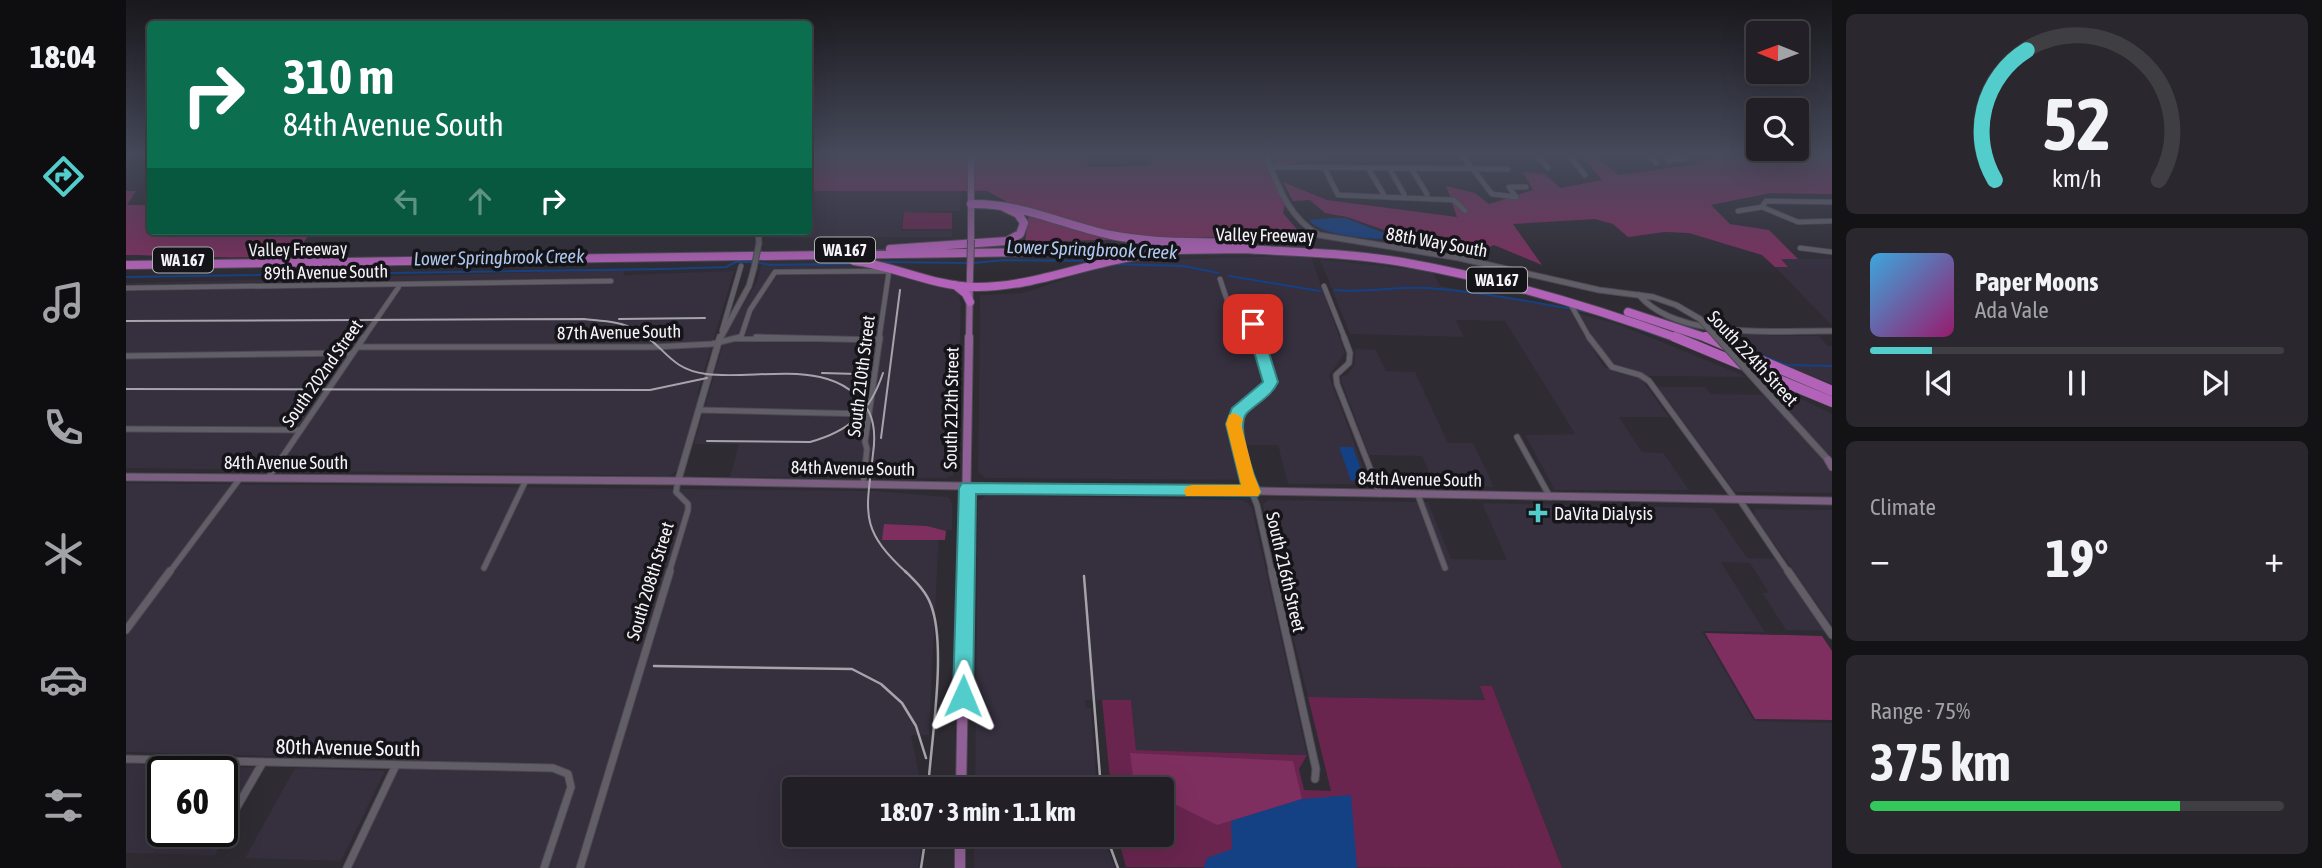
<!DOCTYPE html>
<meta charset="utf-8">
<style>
body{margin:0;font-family:"Asap Condensed",sans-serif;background:#2a282e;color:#f1f3f6;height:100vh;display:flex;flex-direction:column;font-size:26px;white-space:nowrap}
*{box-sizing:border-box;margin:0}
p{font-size:23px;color:#a2a3a7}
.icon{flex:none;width:38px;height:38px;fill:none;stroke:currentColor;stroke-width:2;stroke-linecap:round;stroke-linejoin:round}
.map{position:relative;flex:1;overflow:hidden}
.drawer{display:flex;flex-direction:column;gap:14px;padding:14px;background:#131215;width:490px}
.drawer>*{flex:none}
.guide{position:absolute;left:21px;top:21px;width:665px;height:214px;border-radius:7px;box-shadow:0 7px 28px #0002,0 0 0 2px #3f3e43;background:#0b6e4f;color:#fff;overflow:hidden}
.needle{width:46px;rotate:271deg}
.controls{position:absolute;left:1620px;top:21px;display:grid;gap:14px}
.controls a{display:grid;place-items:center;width:63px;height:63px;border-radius:7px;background:#222026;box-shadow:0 7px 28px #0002,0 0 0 2px #3f3e43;font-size:35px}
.speed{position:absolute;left:21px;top:756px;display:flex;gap:14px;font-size:35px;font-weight:700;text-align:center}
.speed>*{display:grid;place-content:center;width:91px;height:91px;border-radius:50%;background:#222026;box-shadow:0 7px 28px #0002,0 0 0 2px #3f3e43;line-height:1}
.speed .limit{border:4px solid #111;border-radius:10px;background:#fff;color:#111}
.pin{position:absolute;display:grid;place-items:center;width:60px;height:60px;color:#fff;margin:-30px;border-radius:14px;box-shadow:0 4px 10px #0006}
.me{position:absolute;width:77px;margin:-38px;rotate:1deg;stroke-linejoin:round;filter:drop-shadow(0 0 5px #0008)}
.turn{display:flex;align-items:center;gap:24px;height:147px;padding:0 21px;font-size:32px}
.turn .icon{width:91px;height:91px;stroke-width:2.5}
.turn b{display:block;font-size:49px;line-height:60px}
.lanes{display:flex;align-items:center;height:66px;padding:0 21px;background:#0003;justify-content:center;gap:35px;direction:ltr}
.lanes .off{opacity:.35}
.big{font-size:52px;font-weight:700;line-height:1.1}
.drawer .widget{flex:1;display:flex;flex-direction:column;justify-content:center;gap:10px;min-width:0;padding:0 24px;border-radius:10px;background:#2a282e}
.drawer .dial{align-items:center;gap:0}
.dial svg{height:182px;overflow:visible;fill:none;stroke:#3f3e43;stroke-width:7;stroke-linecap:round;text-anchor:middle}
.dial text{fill:#f1f3f6;stroke:none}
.song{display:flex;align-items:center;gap:21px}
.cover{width:84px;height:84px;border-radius:10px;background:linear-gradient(135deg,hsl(200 70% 55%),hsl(320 70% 35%))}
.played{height:7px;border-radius:4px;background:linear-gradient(90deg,#53cdcb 15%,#3f3e43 15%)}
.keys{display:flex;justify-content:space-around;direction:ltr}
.heat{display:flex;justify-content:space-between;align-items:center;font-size:38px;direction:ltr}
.charge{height:10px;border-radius:5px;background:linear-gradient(90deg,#34c759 75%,#3f3e43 0)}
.trip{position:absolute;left:656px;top:777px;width:392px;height:70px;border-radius:7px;background:#222026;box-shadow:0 7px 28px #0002,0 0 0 2px #3f3e43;font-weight:700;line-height:70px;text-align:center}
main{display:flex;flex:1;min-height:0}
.tabs{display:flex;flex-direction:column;width:126px;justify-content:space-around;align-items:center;background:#0e0d0f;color:#a2a3a7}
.tabs .icon{width:49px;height:49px}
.tabs .selected{color:#53cdcb}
.tabs b{font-size:32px;color:#f1f3f6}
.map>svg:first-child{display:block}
.built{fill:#352f3e;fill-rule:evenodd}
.green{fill:#69254e}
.forest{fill:#7e2f5f}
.water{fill:#144184}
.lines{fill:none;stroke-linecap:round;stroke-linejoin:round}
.stream{stroke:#144184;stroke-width:2}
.minor-far2-casing{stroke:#4c4951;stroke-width:6}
.minor-far1-casing{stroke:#4c4951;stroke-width:7}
.minor-casing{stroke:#4c4951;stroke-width:9}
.tertiary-far1-casing{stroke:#4c4951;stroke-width:7}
.tertiary-casing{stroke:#4c4951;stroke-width:8}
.secondary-casing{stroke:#4c4951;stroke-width:9}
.primary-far2-casing{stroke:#4c4951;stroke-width:8}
.primary-far1-casing{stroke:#4c4951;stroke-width:10}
.primary-casing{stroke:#4c4951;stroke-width:12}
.motorway-far1-casing{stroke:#4c4951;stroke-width:10}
.motorway-casing{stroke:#4c4951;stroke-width:11}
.minor-far2{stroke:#625e68;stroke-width:4.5}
.minor-far1{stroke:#625e68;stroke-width:5}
.minor{stroke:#625e68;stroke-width:7}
.tertiary-far1{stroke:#625e68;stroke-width:5}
.tertiary{stroke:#625e68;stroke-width:6}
.secondary{stroke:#7a5f80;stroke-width:7}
.primary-far2{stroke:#926098;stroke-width:6}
.primary-far1{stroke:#926098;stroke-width:8}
.primary{stroke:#926098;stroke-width:10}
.motorway-far1{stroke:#b262b8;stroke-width:8}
.motorway{stroke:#b262b8;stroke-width:10}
.rail-far1{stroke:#a6a4ab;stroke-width:2}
.rail{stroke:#a6a4ab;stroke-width:2.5}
.tertiary-bridge-far1-casing{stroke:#4c4951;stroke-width:7;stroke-linecap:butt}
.tertiary-bridge-casing{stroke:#4c4951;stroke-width:8;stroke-linecap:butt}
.primary-bridge-casing{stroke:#4c4951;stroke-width:8;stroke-linecap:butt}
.tertiary-bridge-far1{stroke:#625e68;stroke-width:5}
.tertiary-bridge{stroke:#625e68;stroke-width:6}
.primary-bridge{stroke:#926098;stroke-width:6}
.route{fill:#53cdcb;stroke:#368584;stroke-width:2}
.slow{fill:#f59e0b}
.poi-dot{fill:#53cdcb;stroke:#151418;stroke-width:2.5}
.labels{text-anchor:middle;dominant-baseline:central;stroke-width:7;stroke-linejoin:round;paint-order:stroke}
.shield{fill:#151418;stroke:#b2b1b6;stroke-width:2}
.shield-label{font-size:16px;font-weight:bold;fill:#f6f4fa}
.street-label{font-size:18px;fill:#f6f4fa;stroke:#151418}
.poi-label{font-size:18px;fill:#f6f4fa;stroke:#151418;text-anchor:start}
.water-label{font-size:19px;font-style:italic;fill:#b0c9f0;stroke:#151418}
.near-street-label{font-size:21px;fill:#f6f4fa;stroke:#151418}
</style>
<main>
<nav class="tabs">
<b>18:04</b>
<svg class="icon selected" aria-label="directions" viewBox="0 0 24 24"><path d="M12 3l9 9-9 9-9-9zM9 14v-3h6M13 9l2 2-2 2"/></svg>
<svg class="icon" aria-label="music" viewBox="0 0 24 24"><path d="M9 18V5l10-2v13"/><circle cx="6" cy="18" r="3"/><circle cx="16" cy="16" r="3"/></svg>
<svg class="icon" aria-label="phone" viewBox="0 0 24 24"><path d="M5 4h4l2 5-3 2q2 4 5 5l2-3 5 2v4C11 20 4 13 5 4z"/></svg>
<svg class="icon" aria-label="climate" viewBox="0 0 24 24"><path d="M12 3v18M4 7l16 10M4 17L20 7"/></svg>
<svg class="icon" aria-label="car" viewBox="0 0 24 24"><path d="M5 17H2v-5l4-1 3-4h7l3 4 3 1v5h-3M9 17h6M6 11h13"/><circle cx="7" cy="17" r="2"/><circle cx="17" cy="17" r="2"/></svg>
<svg class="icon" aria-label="filters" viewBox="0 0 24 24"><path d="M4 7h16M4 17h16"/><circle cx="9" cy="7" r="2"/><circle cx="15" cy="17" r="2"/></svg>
</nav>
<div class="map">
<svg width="1706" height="868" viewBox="0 0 1706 868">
<rect width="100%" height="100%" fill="#2e2b33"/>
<!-- built -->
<path class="built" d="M683,191h152l-1,20 -57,1 -2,19 51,-1v7l-179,1 2,-7h33z
M1161,256l24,1 34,96 -16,23 39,104 -1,4h-79l-10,-39h-34l9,35 -268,-2 -7,-6 2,-177 43,-2 83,-28 41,-5z
M1654,259h52v67l-57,-59h12z
M1194,260l112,11 8,15 105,18 73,20 129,53 -101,-1 -33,-11 -18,-26h-8l17,28 37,12 28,38h-50l23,35 21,1 26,37h-134l-30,-55 50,-1 -70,-113 -49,-1 8,17 -114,-3z
M636,262l95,1 101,27 3,14 -5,166 -3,6 -7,2 -216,-1 9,-33h-45l32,-110 31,-52z
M499,270l-2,5 111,-4 -37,124h4l-24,76 -7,5 -544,-8v-185z
M1597,334l96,2 9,10h4v38l-46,-18 -56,-26z
M1229,349l21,1 10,21 29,1 33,71h25l21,44 -59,-1 -13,-30 -53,-1 -28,-75 1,-4 5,-1 8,-11z
M1532,387h47l6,7 83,1 38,19v79l-97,-1z
M0,483l751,8 71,6 4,6v27l-13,1 -10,204h-18l11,54h-128v46h125l3,3 -4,30h-567l50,-108 -275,-8z
M861,495l254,5 7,3 4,5 55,247 -171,-5 -5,-49 -46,-1v7l6,1 6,81h-122l3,-289z
M1142,500l160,2 23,57 56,1 -25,-57 231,5 34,50 30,1 50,72 -41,-1 -24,-37h7l-19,-30 -29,-1 44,70 -63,-1 52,90 78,2v145h-270l-70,-181 -6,13 -178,-3 -39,-158 -6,-35z
M1629,509l77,1v115l-77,-108z
M0,764l138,4 -49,87 -89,-2zM37,772h59v59h-59z
M169,768l90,3 -44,90 -96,-3z
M848,835h128l13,33h-141z"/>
<!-- green -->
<path class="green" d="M778,212l48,1v16h-50z
M1354,686h12l70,182 -436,-1 -9,-32h45v-46h-51l-9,-89h29l5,50 171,5 -8,14 5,21 27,1 -23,-94 177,3z"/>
<!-- forest -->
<path class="forest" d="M682,154h276l5,13 62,-1 1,-12h110l23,49 -2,10 22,26 -6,3 -9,-7 -265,7 4,-28 -42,-23h-178z
M1145,154h103l-98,11z
M1454,154h13l26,21 73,-10 22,-8 -3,-3h121v40l-62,-1 -59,12 19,19 39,6 29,29h-17l7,8h-13l-13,-12 -73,-22 -24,-1 -37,5 -15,-13 -18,-5 -82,5 29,41 -48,-20 -24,11 -55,-9 -22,-14 -46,-16 -22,-4 -15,-13 -17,1 -10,-19 44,18 130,17 -11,-31 29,7 14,11 44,-14 -10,-18 22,2 15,14 42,-8z
M0,191h10l-9,14h23v26h9l7,5 23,-5h123c-5,6 -11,17 -17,21 -17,10 -142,3 -169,3z
M758,524l43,2 19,5 -1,9h-63z
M1579,633l117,3 10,15v69l-77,-1z
M1004,753l163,8 9,38 -85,26 -55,-27v-9h-19l-9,-4z"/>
<!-- water -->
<path class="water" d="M1202,218h18l48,19 -1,3c-21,-2 -72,-3 -84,-20z
M1213,447h14l11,31 -13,3z
M1225,795l6,73h-153l3,-10 25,-9 -1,-28 71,-22z"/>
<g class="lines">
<!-- stream -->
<path class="stream" d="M631,262l12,3 83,-1
M757,262l85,1
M848,263l30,-3 92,1
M986,264l72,2 34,7
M1103,276l91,15
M0,277l539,-8 61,-2 10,-5h15
M1209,290c31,3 61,-4 92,-2 54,4 107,14 160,24
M1552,323l20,8
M1513,329l24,8
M1600,341l60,24 46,1"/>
<defs>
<path id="minor-far2" d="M1335,154l31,40 24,3
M1410,154l12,14
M1442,154l17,21
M1522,154l8,9
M1543,162l-2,-3h18l-4,-5
M1145,167l237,2
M1198,167l14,28 116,5 11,11
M1242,168l16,27
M1263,168l15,26
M1285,168l16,26
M1390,197l-7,-10h17
M1636,207l36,15 34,-1
M1612,211l24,-4 4,-6 66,1
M288,231h67
M546,231l24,2
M187,232l83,-1
M1674,248l32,4
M1094,279l10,30 26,19 3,11
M1198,286l21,53
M0,288l485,-7
M1445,305l19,34
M596,331l19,-65
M615,337l9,-27 25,-38 114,-1 -10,68
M237,339l37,-54
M606,339h105"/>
<path id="minor-far1" d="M630,337l124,3
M1133,337l11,41 -3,11 -29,23 -5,11 12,52 12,30 15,68
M1218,337l6,16 -1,10 -13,12 1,9 43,110
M1463,337l23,30 28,8 9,6 86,118
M232,347h296l58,-3 28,-7
M0,356l227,-3
M573,410l170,4
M0,429l174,1
M1391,437l33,60
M142,478l96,-141
M737,483l4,-34 -2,-7 15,-105
M1292,495l27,73
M1613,499l50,74
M358,568l42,-88
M43,573l72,-96
M543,573l19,-63v-6l-12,-12 2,-11"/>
<path id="minor" d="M1146,571l44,198 -1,10
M1662,571l44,64
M0,630l44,-59
M0,759l427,9 15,6 3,13 -27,81
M89,845l48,-83
M221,868l49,-103
M454,868l90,-297"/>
<path id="tertiary-far1" d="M1139,154c13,32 23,63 54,81l140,23 140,32 54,7 23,8 24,14
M632,231l1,12
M1513,295c39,46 137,35 193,36
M594,339l29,-53 5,-18"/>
<path id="tertiary" d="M1634,385l71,78
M552,481l42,-144"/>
<path id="secondary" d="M1702,460l4,7
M0,477l552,4 1154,20"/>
<path id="primary-far2" d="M845,154v86
M843,339l1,-66"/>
<path id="primary-far1" d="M839,573l4,-236"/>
<path id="primary" d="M835,789l4,-218
M834,835v33"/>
<path id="motorway-far1" d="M845,204c51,-1 92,21 140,31 44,9 90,6 134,9
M764,249l117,-8 13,-7 4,-11 -6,-9 -15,-7
M728,261c41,5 79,25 120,26 56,1 109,-23 163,-31
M0,265l1117,-16c53,3 107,4 159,13 96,17 187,44 278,77
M829,285l11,9 4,8
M1502,312l82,27"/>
<path id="motorway" d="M1549,337l157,65
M1580,337l126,54"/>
</defs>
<!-- minor-far2 casing -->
<use href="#minor-far2" class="minor-far2-casing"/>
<!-- minor-far1 casing -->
<use href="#minor-far1" class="minor-far1-casing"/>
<!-- minor casing -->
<use href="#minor" class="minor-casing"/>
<!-- tertiary-far1 casing -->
<use href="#tertiary-far1" class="tertiary-far1-casing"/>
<!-- tertiary casing -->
<use href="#tertiary" class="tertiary-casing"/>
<!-- secondary casing -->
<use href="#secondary" class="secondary-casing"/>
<!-- primary-far2 casing -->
<use href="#primary-far2" class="primary-far2-casing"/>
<!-- primary-far1 casing -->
<use href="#primary-far1" class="primary-far1-casing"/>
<!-- primary casing -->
<use href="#primary" class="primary-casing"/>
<!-- motorway-far1 casing -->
<use href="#motorway-far1" class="motorway-far1-casing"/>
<!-- motorway casing -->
<use href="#motorway" class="motorway-casing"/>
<!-- minor-far2 -->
<use href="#minor-far2" class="minor-far2"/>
<!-- minor-far1 -->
<use href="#minor-far1" class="minor-far1"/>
<!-- minor -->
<use href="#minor" class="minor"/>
<!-- tertiary-far1 -->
<use href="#tertiary-far1" class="tertiary-far1"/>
<!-- tertiary -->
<use href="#tertiary" class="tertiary"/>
<!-- secondary -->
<use href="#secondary" class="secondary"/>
<!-- primary-far2 -->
<use href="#primary-far2" class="primary-far2"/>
<!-- primary-far1 -->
<use href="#primary-far1" class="primary-far1"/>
<!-- primary -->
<use href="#primary" class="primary"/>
<!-- motorway-far1 -->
<use href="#motorway-far1" class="motorway-far1"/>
<!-- motorway -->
<use href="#motorway" class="motorway"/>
<!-- rail-far1 -->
<path class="rail-far1" d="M493,319l86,-1
M0,321l458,-2c17,2 36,2 52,11 29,15 32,39 70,44 52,7 131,-20 163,38 6,12 6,28 4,42 -7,60 -14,75 34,119
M696,373l36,1
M0,389l524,1 57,-12
M755,438l19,-148
M581,441l103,1c40,-11 60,-30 73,-69"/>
<!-- rail -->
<path class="rail" d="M779,571c10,10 21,20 26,34 16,42 0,137 -3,184
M958,576l17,213
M528,666l198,3 29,15 21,19 14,23 10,32
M980,835l12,33
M795,868l5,-33"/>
<defs>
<path id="tertiary-bridge-far1" d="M628,268l5,-25
M1574,319l18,20"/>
<path id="tertiary-bridge" d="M1591,337l43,48"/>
<path id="primary-bridge" d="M844,273l1,-33"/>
</defs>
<!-- tertiary-bridge-far1 casing -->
<use href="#tertiary-bridge-far1" class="tertiary-bridge-far1-casing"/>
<!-- tertiary-bridge casing -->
<use href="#tertiary-bridge" class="tertiary-bridge-casing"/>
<!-- primary-bridge casing -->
<use href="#primary-bridge" class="primary-bridge-casing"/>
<!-- tertiary-bridge-far1 -->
<use href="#tertiary-bridge-far1" class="tertiary-bridge-far1"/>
<!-- tertiary-bridge -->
<use href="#tertiary-bridge" class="tertiary-bridge"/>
<!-- primary-bridge -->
<use href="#primary-bridge" class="primary-bridge"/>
</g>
<!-- sky -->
<linearGradient id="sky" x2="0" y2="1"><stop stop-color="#19181c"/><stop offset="0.56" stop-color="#464a5b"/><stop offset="1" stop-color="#464a5b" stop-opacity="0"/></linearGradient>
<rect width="1706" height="275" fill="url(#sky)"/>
<!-- route -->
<path class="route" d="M1127,319l7,5 18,58c-7,15 -20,20 -31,31 -12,12 7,64 14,79l-3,4 -282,-2 -3,202 -3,6 -7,3 -7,-3 -3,-6 6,-208 3,-5 279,2 -15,-61 6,-16 31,-26 -17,-58z"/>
<!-- slow -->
<path class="slow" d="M1109,413l8,6 -2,5 13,51 7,17 -3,4h-72l-2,-5 2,-4 6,-2h49l-15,-61 3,-9z"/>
<!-- markers -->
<path class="poi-dot" d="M1408.5 502.5h7v7h7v7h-7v7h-7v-7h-7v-7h7z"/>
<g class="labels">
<!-- shield labels -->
<g class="shield">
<rect x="689" y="237.5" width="60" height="25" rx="5"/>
<rect x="27" y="247.5" width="60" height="25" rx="5"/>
<rect x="1341" y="267.5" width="60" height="25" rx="5"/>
</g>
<g class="shield-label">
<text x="719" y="250">WA 167</text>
<text x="57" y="260">WA 167</text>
<text x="1371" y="280">WA 167</text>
</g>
<!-- street labels -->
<g class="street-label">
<text transform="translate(1139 235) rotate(1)">Valley Freeway</text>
<text transform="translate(1311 242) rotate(10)">88th Way South</text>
<text transform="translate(172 249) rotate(-1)">Valley Freeway</text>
<text transform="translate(200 272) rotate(-1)">89th Avenue South</text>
<text transform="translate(493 332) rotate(-1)">87th Avenue South</text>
<text transform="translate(1627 358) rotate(47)">South 224th Street</text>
<text transform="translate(196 373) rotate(-55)">South 202nd Street</text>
<text transform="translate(735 376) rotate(-83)">South 210th Street</text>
<text transform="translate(825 408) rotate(-89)">South 212th Street</text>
<text x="160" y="462">84th Avenue South</text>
<text transform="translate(727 468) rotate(1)">84th Avenue South</text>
<text transform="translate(1294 479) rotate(1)">84th Avenue South</text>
<text transform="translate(1160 572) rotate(77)">South 216th Street</text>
<text transform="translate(524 581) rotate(-73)">South 208th Street</text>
</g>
<!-- poi labels -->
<g class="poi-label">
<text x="1428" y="513">DaVita Dialysis</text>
</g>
<!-- water labels -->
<g class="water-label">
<text transform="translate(966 249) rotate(2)">Lower Springbrook Creek</text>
<text transform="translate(373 257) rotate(-1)">Lower Springbrook Creek</text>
</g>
<!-- near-street labels -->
<g class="near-street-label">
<text transform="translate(222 747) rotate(1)">80th Avenue South</text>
</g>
</g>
</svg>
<div class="controls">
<a><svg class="needle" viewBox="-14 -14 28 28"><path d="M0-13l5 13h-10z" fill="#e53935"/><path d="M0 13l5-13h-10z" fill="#a2a3a7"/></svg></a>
<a><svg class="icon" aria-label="search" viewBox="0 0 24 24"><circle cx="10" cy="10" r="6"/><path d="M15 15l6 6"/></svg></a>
</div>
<div class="speed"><div class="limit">60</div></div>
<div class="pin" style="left:1127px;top:324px;background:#d93025"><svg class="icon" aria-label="arrive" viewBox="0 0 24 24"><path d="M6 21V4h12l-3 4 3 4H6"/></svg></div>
<svg class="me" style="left:837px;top:696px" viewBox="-20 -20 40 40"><path d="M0-17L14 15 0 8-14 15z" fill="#53cdcb" stroke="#fff" stroke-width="4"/></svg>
<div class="trip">18:07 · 3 min · 1.1 km</div>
<div class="guide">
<div class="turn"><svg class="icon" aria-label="right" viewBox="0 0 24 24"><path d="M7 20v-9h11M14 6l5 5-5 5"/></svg><div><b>310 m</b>84th Avenue South</div></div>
<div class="lanes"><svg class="icon off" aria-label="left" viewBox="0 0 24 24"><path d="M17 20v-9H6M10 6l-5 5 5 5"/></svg><svg class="icon off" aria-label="ahead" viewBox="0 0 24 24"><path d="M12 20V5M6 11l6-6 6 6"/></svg><svg class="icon" aria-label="right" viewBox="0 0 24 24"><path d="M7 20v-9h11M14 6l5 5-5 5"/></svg></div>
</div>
</div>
<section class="drawer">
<div class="widget dial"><svg viewBox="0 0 100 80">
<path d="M14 69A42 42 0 1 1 86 69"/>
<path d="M14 69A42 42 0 0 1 28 12" stroke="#53cdcb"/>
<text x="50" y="56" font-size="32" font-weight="700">52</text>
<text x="50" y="72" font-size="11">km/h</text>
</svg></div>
<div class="widget">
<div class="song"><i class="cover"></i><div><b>Paper Moons</b><p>Ada Vale</p></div></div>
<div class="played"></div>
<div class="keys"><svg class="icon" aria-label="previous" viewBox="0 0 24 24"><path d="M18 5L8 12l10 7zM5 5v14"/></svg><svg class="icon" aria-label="pause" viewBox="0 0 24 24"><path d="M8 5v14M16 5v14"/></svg><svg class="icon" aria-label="next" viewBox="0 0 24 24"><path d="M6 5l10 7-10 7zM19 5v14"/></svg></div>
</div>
<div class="widget"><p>Climate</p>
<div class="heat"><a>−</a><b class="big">19°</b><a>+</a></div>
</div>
<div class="widget"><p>Range · 75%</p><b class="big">375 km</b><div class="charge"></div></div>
</section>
</main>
